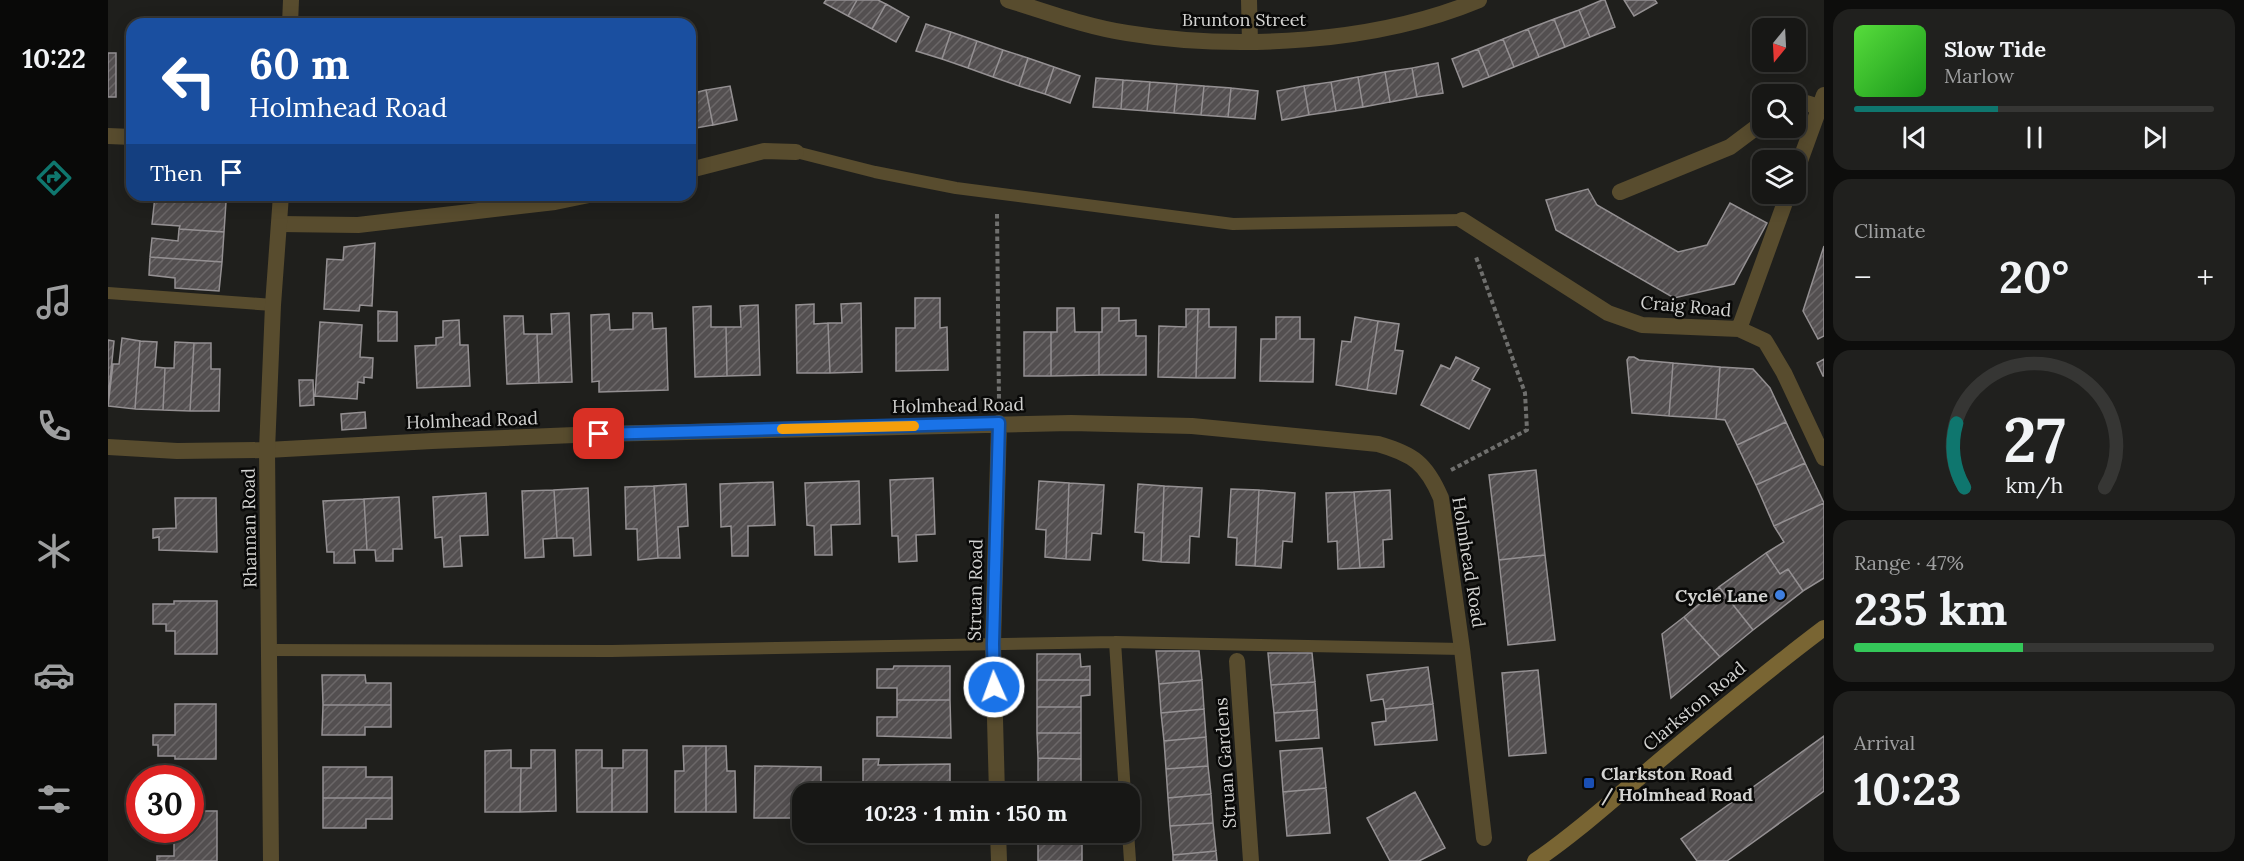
<!DOCTYPE html>
<meta charset="utf-8">
<style>
body{margin:0;font-family:Lora,serif;background:#20201e;color:#f1f3f6;height:100vh;display:flex;flex-direction:column;font-size:22px;white-space:nowrap}
*{box-sizing:border-box;margin:0}
p{font-size:20px;color:#9e9fa0}
.icon{flex:none;width:33px;height:33px;fill:none;stroke:currentColor;stroke-width:2;stroke-linecap:round;stroke-linejoin:round}
.map{position:relative;flex:1;overflow:hidden}
.panel{display:flex;flex-direction:column;gap:9px;padding:9px;background:#0d0d0c;width:420px}
.panel>*{flex:none}
.banner{position:absolute;left:18px;top:18px;width:570px;height:183px;border-radius:18px;box-shadow:0 3px 15px #0003,0 0 0 2px #363634;background:#1a4fa0;color:#fff;overflow:hidden}
.needle{width:39px;rotate:198deg}
.fabs{position:absolute;left:1644px;top:18px;display:grid;gap:12px}
.fabs a{display:grid;place-items:center;width:54px;height:54px;border-radius:12px;background:#171715;box-shadow:0 3px 15px #0003,0 0 0 2px #363634;font-size:30px}
.speed{position:absolute;left:18px;top:765px;display:flex;gap:12px;font-size:30px;font-weight:700;text-align:center}
.speed>*{display:grid;place-content:center;width:78px;height:78px;border-radius:50%;background:#171715;box-shadow:0 3px 15px #0003,0 0 0 2px #363634;line-height:1}
.speed .limit{border:9px solid #d22;background:#fff;color:#111}
.pin{position:absolute;display:grid;place-items:center;width:51px;height:51px;color:#fff;margin:-26px;border-radius:12px;box-shadow:0 3px 9px #0006}
.me{position:absolute;width:66px;margin:-33px;rotate:358deg;stroke-linejoin:round;filter:drop-shadow(0 0 4px #0008)}
.turn{display:flex;align-items:center;gap:21px;height:126px;padding:0 24px;font-size:27px}
.turn .icon{width:78px;height:78px;stroke-width:2.5}
.turn b{display:block;font-size:42px;line-height:51px}
.then{display:flex;align-items:center;height:57px;padding:0 24px;background:#0003;gap:12px;font-size:22px}
.big{font-size:45px;font-weight:800;line-height:1.1}
.panel .tile{flex:1;display:flex;flex-direction:column;justify-content:center;gap:9px;min-width:0;padding:0 21px;border-radius:18px;background:#20201e}
.panel .dial{align-items:center;gap:0}
.dial svg{height:156px;overflow:visible;fill:none;stroke:#363634;stroke-width:7;stroke-linecap:round;text-anchor:middle}
.dial text{fill:#f1f3f6;stroke:none}
.song{display:flex;align-items:center;gap:18px}
.cover{width:72px;height:72px;border-radius:9px;background:linear-gradient(135deg,hsl(110 70% 55%),hsl(120 70% 35%))}
.played{height:6px;border-radius:3px;background:linear-gradient(90deg,#0f766e 40%,#363634 40%)}
.keys{display:flex;justify-content:space-around;direction:ltr}
.heat{display:flex;justify-content:space-between;align-items:center;font-size:33px;direction:ltr}
.charge{height:9px;border-radius:4px;background:linear-gradient(90deg,#34c759 47%,#363634 0)}
.trip{position:absolute;left:684px;top:783px;width:348px;height:60px;border-radius:18px;background:#171715;box-shadow:0 3px 15px #0003,0 0 0 2px #363634;font-weight:800;line-height:60px;text-align:center}
main{display:flex;flex:1;min-height:0}
.menu{display:flex;flex-direction:column;width:108px;justify-content:space-around;align-items:center;background:#090908;color:#9e9fa0}
.menu .icon{width:42px;height:42px}
.menu .active{color:#0f766e}
.menu b{font-size:27px;color:#f1f3f6}
.map>svg:first-child{display:block}
.building{fill:url(#building-hatch);stroke:#949092;stroke-width:1.5}
.lines{fill:none;stroke-linecap:round;stroke-linejoin:round}
.path{stroke:#6f6f6d;stroke-width:4;stroke-dasharray:4.5 3;stroke-linecap:butt}
.service{stroke:#584c2e;stroke-width:12}
.minor{stroke:#584c2e;stroke-width:16}
.tertiary{stroke:#584c2e;stroke-width:16}
.secondary{stroke:#796533;stroke-width:16}
.route-casing{stroke:#114b97;stroke-width:15}
.route{stroke:#1a73e8;stroke-width:10}
.slow{stroke:#f59e0b;stroke-width:10}
.shop-dot{fill:#3f7fe0;stroke:#090908;stroke-width:2}
.transit-dot{fill:#1a4fb4;stroke:#090908;stroke-width:2}
.labels{text-anchor:middle;dominant-baseline:central;stroke-width:5;stroke-linejoin:round;paint-order:stroke}
.street-label{font-size:18px;fill:#d3d3d1;stroke:#090908}
.poi-label{font-size:18px;font-weight:bold;fill:#d3d3d1;stroke:#090908;text-anchor:end}
</style>
<main>
<nav class="menu">
<b>10:22</b>
<svg class="icon active" aria-label="directions" viewBox="0 0 24 24"><path d="M12 3l9 9-9 9-9-9zM9 14v-3h6M13 9l2 2-2 2"/></svg>
<svg class="icon" aria-label="music" viewBox="0 0 24 24"><path d="M9 18V5l10-2v13"/><circle cx="6" cy="18" r="3"/><circle cx="16" cy="16" r="3"/></svg>
<svg class="icon" aria-label="phone" viewBox="0 0 24 24"><path d="M5 4h4l2 5-3 2q2 4 5 5l2-3 5 2v4C11 20 4 13 5 4z"/></svg>
<svg class="icon" aria-label="climate" viewBox="0 0 24 24"><path d="M12 3v18M4 7l16 10M4 17L20 7"/></svg>
<svg class="icon" aria-label="car" viewBox="0 0 24 24"><path d="M5 17H2v-5l4-1 3-4h7l3 4 3 1v5h-3M9 17h6M6 11h13"/><circle cx="7" cy="17" r="2"/><circle cx="17" cy="17" r="2"/></svg>
<svg class="icon" aria-label="filters" viewBox="0 0 24 24"><path d="M4 7h16M4 17h16"/><circle cx="9" cy="7" r="2"/><circle cx="15" cy="17" r="2"/></svg>
</nav>
<div class="map">
<svg width="1716" height="861" viewBox="0 0 1716 861">
<defs>
<pattern id="building-hatch" width="6" height="6" patternUnits="userSpaceOnUse" patternTransform="scale(1.5)"><rect width="6" height="6" fill="#534f50"/><path d="M-1 1l2-2M0 6l6-6M5 7l2-2" fill="none" stroke="#6b6768"/></pattern>
</defs>
<rect width="100%" height="100%" fill="#1f1f1c"/>
<!-- building -->
<path class="building" d="M718,0h31l-9,16 -24,-13z
M749,0h21l8,4 -14,25 -24,-13z
M1494,0h3l10,27 -25,10 -11,-27z
M1516,0h31l2,3 -23,13z
M778,4l23,13 -13,25 -24,-13z
M1471,10l11,27 -25,10 -11,-28z
M1446,19l11,28 -26,10 -11,-28z
M818,24l25,8 -9,27 -26,-8z
M1420,29l11,28 -25,10 -11,-28z
M843,32l26,9 -9,27 -26,-9z
M1395,39l11,28 -25,10 -11,-28z
M869,41l26,9 -10,27 -25,-9z
M1370,49l11,28 -26,10 -11,-28z
M895,50l25,8 -9,28 -26,-9z
M0,53h8v44h-8z
M920,58l26,9 -9,27 -26,-8z
M1330,63l5,30 -26,4 -5,-29z
M946,67l26,9 -10,27 -25,-9z
M1304,68l5,29 -27,5 -5,-30z
M1277,72l5,30 -27,5 -5,-30z
M1250,77l5,30 -27,4 -5,-29z
M988,78l27,2 -2,29 -28,-2z
M1015,80l27,2 -3,29 -26,-2z
M1042,82l27,2 -3,29 -27,-2z
M1223,82l5,29 -27,4 -5,-29z
M1069,84l27,2 -3,29 -27,-2z
M622,86l7,34 -24,5 -7,-35z
M1096,86l27,2 -3,29 -27,-2z
M1196,86l5,29 -27,5 -5,-29z
M1123,88l27,3 -3,28 -27,-2z
M598,90l7,35 -23,4v-35z
M1480,189l9,16 81,47 29,-7 23,-42 37,20 -33,61 -60,14 -118,-68 -10,-30z
M47,196l71,6 -2,30 -45,-3 1,-3 -28,-2z
M71,229l45,3 -2,30 -72,-5 2,-19 26,3z
M267,243l-3,63 -12,-1 -1,6 -35,-2 3,-50 16,1 1,-13z
M1716,246v90l-6,3 -15,-28z
M42,257l72,5 -3,29 -44,-3v-10l-26,-3z
M807,298h25v30l7,-1 1,43 -52,1v-43h19z
M753,303l1,69 -32,1 -2,-50h14l-1,-19z
M706,304v20l14,-1 2,50h-33l-1,-68z
M650,305l2,70 -33,1 -1,-49h15l-1,-21z
M603,306v21h15l1,49 -32,1 -2,-70z
M949,308h17l1,24h24v43l-48,1v-44h6z
M994,308h17v13l17,-1v16h10v39h-47v-43h3z
M1078,309h12l-2,69 -38,-1 1,-51 27,1z
M1090,309h11v18h27l-1,51h-39z
M270,311l19,1v29h-19z
M461,313l3,69 -33,1 -2,-49h15l-1,-20z
M525,313h19l1,16 13,-1 2,62 -69,2v-11l-7,1 -1,-67 18,-1 1,16 23,-1z
M396,316h19l1,18h13l2,49 -32,1z
M1168,317h24v22h14l-1,43 -53,-1 1,-42h15z
M1247,317l23,4 -11,69 -31,-5 6,-44 9,1z
M351,320l1,25h8l2,41 -53,2 -2,-42 21,-1v-7l7,-1v-16z
M1270,321l21,3 -4,26 8,1 -7,43 -29,-4z
M212,322l42,3 -2,32 13,1 -1,20 -8,-1v6l-6,-1 -1,17 -42,-3z
M916,332h27v44h-27z
M14,338l18,3 -5,68 -27,-3 5,-42h6z
M0,340l6,1 -6,60z
M32,341l17,1 -2,25 10,1 -2,42 -28,-1z
M67,342l19,1 -4,68 -27,-1 2,-42h9z
M86,343h17v26h9l-1,42h-29z
M1348,357l23,11 -7,12 18,9 -21,40 -48,-24 20,-40 9,4z
M1521,357h5l5,3 34,3 -4,53 -37,-3 -5,-53z
M1716,359v17h-1l-6,-13z
M1565,363l47,4 -4,52 -47,-3z
M1612,367l33,2 17,19 16,34 -49,23 -12,-25 -9,-1z
M191,380h14l1,25 -14,1z
M257,412l1,16 -24,2 -1,-16z
M1678,422l19,41 -49,22 -19,-40z
M1697,463l19,40 -50,23 -18,-41z
M1428,470l9,85 -46,5 -10,-85z
M825,478l2,56 -19,1 1,26 -18,1 -1,-26h-6l-2,-56z
M751,481l1,43 -29,1 1,30h-17l-1,-29 -7,-1 -2,-42z
M931,481l30,2 -3,76 -21,-2 1,-27 -10,-1z
M665,482l2,43 -27,1v30h-16l-1,-30 -10,1 -1,-43z
M961,483l35,2 -3,49 -9,-1 -2,27 -24,-1z
M578,484l2,42 -10,1 2,31h-22l-4,-72z
M1030,484l26,2 -3,76 -18,-2 1,-27 -9,-1z
M546,486l4,72 -20,2 -1,-31h-11l-1,-42z
M1056,486l38,2 -3,49 -9,-1 -1,27 -28,-1z
M480,488l3,67 -17,1 -1,-18h-16l-3,-48z
M1123,489l28,1 -4,76 -19,-1 1,-27 -9,-1z
M446,490l3,48 -14,1 1,18 -19,1 -3,-67z
M1151,490l36,3 -3,49 -9,-1 -2,27 -26,-2z
M1282,490l2,49 -9,1 1,27 -24,1 -6,-76z
M1246,492l6,76 -22,1 -1,-28 -9,1 -2,-49z
M378,493l2,42 -28,1 2,30 -18,1 -2,-30 -7,1 -2,-41z
M291,497l3,52h-9v12h-17l-1,-11h-8l-3,-51z
M67,498h41l1,54 -58,-2v-13l-6,1v-9l23,-1z
M256,499l3,51h-13l1,13h-21v-11h-7l-4,-51z
M1716,503v75l-21,13 -15,-22 -8,5 -14,-21 18,-11 -10,-16z
M1658,553l14,21 8,-5 15,22 -50,39 -34,-43z
M1437,555l10,85 -47,5 -9,-85z
M1611,587l34,43 -33,27 -36,-40z
M66,601h43v53h-42v-23h-9v-7h-13v-20h21z
M1576,617l36,40 -49,41 -9,-64z
M1048,651h43l3,29 -43,4z
M1160,653h44l3,29 -44,3z
M929,654h43l1,13 9,-1v14h-53z
M786,666h56v34h-53v-12h-20v-19h16z
M1320,667l5,37 -48,5 -2,-10 -12,2 -4,-26z
M1430,670l8,83 -37,3 -7,-83z
M214,675h43l1,8h25v22h-68z
M929,680h53v15l-9,1v11h-44z
M1094,680l2,29 -43,4 -2,-29z
M1207,682l2,28 -43,3 -3,-28z
M789,700h53l1,38 -74,-2v-19h20z
M67,704h41v55h-41v-3h-17v-11h-5v-10h22z
M1325,704l4,36 -62,5 -3,-22 14,-2 -1,-12z
M215,705h68v22h-26v8h-43z
M929,707h44v26h-44z
M1096,709l2,28 -42,4 -3,-28z
M1209,710l2,28 -43,3 -2,-28z
M929,733h44v26l-43,-1z
M1716,736v55l-97,70h-30l-16,-22z
M1098,737l2,29 -42,3 -2,-28z
M575,746h23v66h-31v-41h9z
M598,746h20l1,25h8l1,41h-30z
M1214,748l4,40 -43,4 -3,-41z
M403,750v18h10l-1,44h-35v-61z
M423,750h24l1,61 -36,1 1,-44h10z
M468,750h26v18h10v44h-35z
M515,750h24v62h-35v-44h11z
M930,758l43,1v25h-43z
M755,759h16l-1,6 72,-1v30h-56l-1,-10h-30z
M647,766l66,1v25l-19,2v24h-48z
M1100,766l3,28 -43,4 -2,-29z
M215,767h43v10h26v21h-69z
M930,784h43v10h-43z
M1218,788l4,45 -43,3 -4,-44z
M1307,792l30,56 -26,13h-29l-23,-43z
M1103,794l2,29 -43,3 -2,-28z
M215,798h69v21h-26v9h-43z
M82,811h27v50h-60v-5h17v-21h-17l-1,-5h34z
M1105,823l3,28 -43,4 -3,-29z
M769,832h73v4h-56v-3z
M930,832h44v3l-44,-1z
M930,834l44,1v26h-44z
M1108,851l1,10h-44v-6z"/>
<g class="lines">
<!-- path -->
<path class="path" d="M889,214l2,188
M1343,470l76,-40 -2,-37 -49,-136"/>
<!-- service -->
<path class="service" d="M688,152l79,20 81,16 277,36 229,-4
M0,293l165,12
M1007,642l10,152
M161,650l342,1 504,-9 347,7
M1020,832l2,29"/>
<!-- minor -->
<path class="minor" d="M1141,0l1,42
M1688,100l23,7
M0,136l24,1
M582,170l74,-19 32,1
M1688,172l28,-77
M1512,192l110,-45 32,-24
M1354,220l146,93 34,12 97,4 26,12 19,32 40,85
M172,224l78,1 197,-23 34,-7
M1631,329l49,-135
M0,447l69,4 90,-1 165,-9 167,-7 472,-11 121,3 186,18c35,10 48,19 63,54l21,151 22,189
M1129,661l14,200
M889,794l-4,-150 6,-221
M890,832l1,29"/>
<!-- tertiary -->
<path class="tertiary" d="M900,0c39,12 79,27 119,33 110,18 249,10 352,-33
M182,24l1,-24
M163,861l-4,-411 6,-145 8,-110"/>
<!-- secondary -->
<path class="secondary" d="M1427,861c39,-26 75,-59 111,-89 58,-49 117,-98 178,-144"/>
</g>
<g class="lines">
<defs>
<path id="route" d="M491,434l400,-11 -6,221 1,43"/>
</defs>
<!-- route casing -->
<use href="#route" class="route-casing"/>
<!-- route -->
<use href="#route" class="route"/>
<!-- slow -->
<path class="slow" d="M674,429l132,-3"/>
</g>
<!-- markers -->
<circle class="shop-dot" cx="1672" cy="595" r="6"/>
<rect class="transit-dot" x="1475" y="777" width="12" height="12" rx="3"/>
<g class="labels">
<!-- street labels -->
<g class="street-label">
<text x="1136" y="19">Brunton Street</text>
<text transform="translate(1578 306) rotate(5)">Craig Road</text>
<text transform="translate(850 405) rotate(-1)">Holmhead Road</text>
<text transform="translate(364 420) rotate(-2)">Holmhead Road</text>
<text transform="translate(141 528) rotate(-91)">Rhannan Road</text>
<text transform="translate(1361 562) rotate(81)">Holmhead Road</text>
<text transform="translate(867 590) rotate(-89)">Struan Road</text>
<text transform="translate(1586 706) rotate(-40)">Clarkston Road</text>
<text transform="translate(1117 763) rotate(-94)">Struan Gardens</text>
</g>
<!-- poi labels -->
<g class="poi-label">
<text x="1660" y="595">Cycle Lane</text>
<text x="1493" y="773" text-anchor="start">Clarkston Road<tspan x="1493" dy="21">/ Holmhead Road</tspan></text>
</g>
</g>
</svg>
<div class="fabs">
<a><svg class="needle" viewBox="-14 -14 28 28"><path d="M0-13l5 13h-10z" fill="#e53935"/><path d="M0 13l5-13h-10z" fill="#9e9fa0"/></svg></a>
<a><svg class="icon" aria-label="search" viewBox="0 0 24 24"><circle cx="10" cy="10" r="6"/><path d="M15 15l6 6"/></svg></a>
<a><svg class="icon" aria-label="layers" viewBox="0 0 24 24"><path d="M12 4l9 5-9 5-9-5zM3 14l9 5 9-5"/></svg></a>
</div>
<div class="speed"><div class="limit">30</div></div>
<div class="pin" style="left:491px;top:434px;background:#d93025"><svg class="icon" aria-label="arrive" viewBox="0 0 24 24"><path d="M6 21V4h12l-3 4 3 4H6"/></svg></div>
<svg class="me" style="left:886px;top:687px" viewBox="-20 -20 40 40"><circle r="17" fill="#1a73e8" stroke="#fff" stroke-width="3"/><path d="M0-11L8 9 0 5-8 9z" fill="#fff"/></svg>
<div class="trip">10:23 · 1 min · 150 m</div>
<div class="banner">
<div class="turn"><svg class="icon" aria-label="left" viewBox="0 0 24 24"><path d="M17 20v-9H6M10 6l-5 5 5 5"/></svg><div><b>60 m</b>Holmhead Road</div></div>
<div class="then">Then<svg class="icon" aria-label="arrive" viewBox="0 0 24 24"><path d="M6 21V4h12l-3 4 3 4H6"/></svg></div>
</div>
</div>
<section class="panel">
<div class="tile">
<div class="song"><i class="cover"></i><div><b>Slow Tide</b><p>Marlow</p></div></div>
<div class="played"></div>
<div class="keys"><svg class="icon" aria-label="previous" viewBox="0 0 24 24"><path d="M18 5L8 12l10 7zM5 5v14"/></svg><svg class="icon" aria-label="pause" viewBox="0 0 24 24"><path d="M8 5v14M16 5v14"/></svg><svg class="icon" aria-label="next" viewBox="0 0 24 24"><path d="M6 5l10 7-10 7zM19 5v14"/></svg></div>
</div>
<div class="tile"><p>Climate</p>
<div class="heat"><a>−</a><b class="big">20°</b><a>+</a></div>
</div>
<div class="tile dial"><svg viewBox="0 0 100 80">
<path d="M14 69A42 42 0 1 1 86 69"/>
<path d="M14 69A42 42 0 0 1 10 36" stroke="#0f766e"/>
<text x="50" y="56" font-size="32" font-weight="700">27</text>
<text x="50" y="72" font-size="11">km/h</text>
</svg></div>
<div class="tile"><p>Range · 47%</p><b class="big">235 km</b><div class="charge"></div></div>
<div class="tile"><p>Arrival</p><b class="big">10:23</b></div>
</section>
</main>
